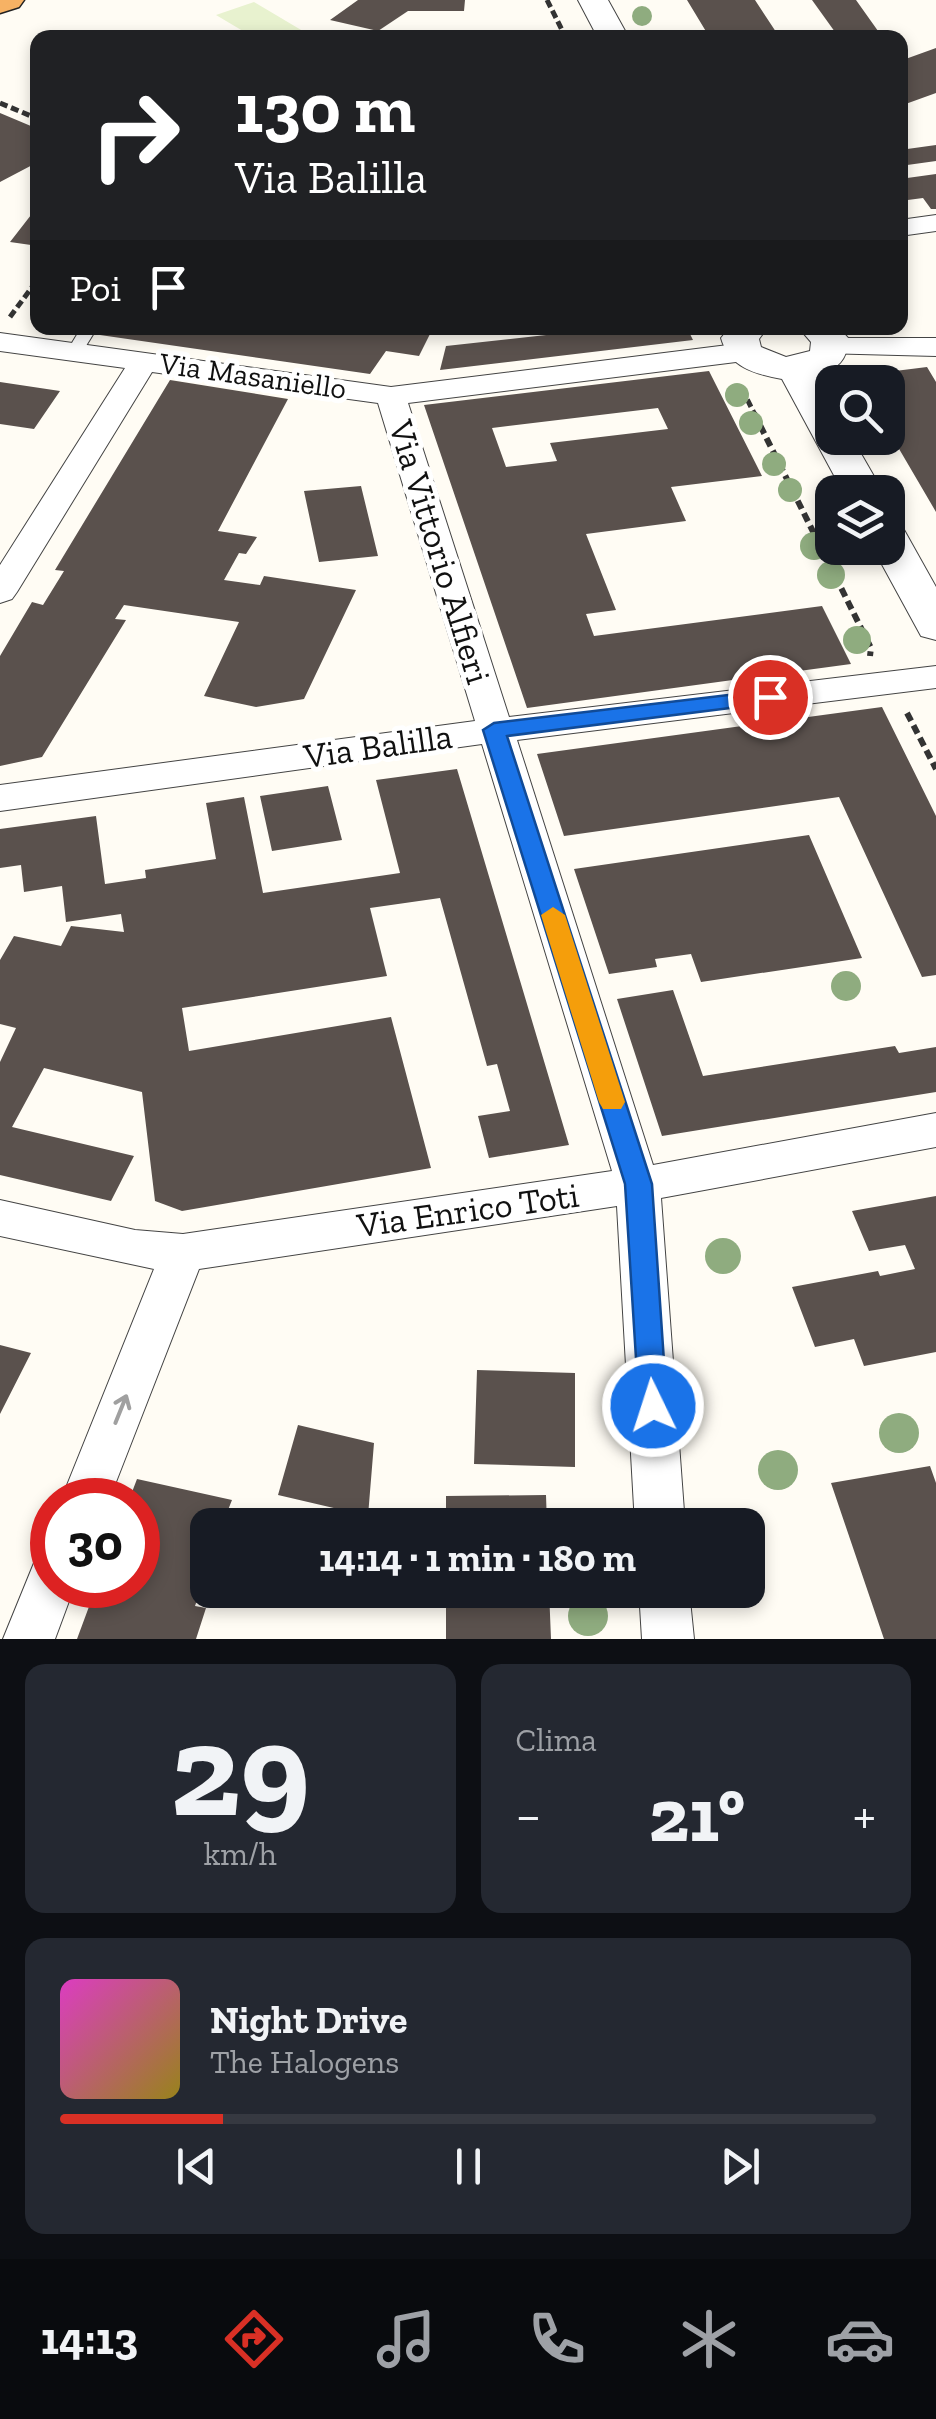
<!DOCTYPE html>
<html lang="it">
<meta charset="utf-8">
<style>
body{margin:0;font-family:"Zilla Slab",serif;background:#242831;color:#f1f3f6;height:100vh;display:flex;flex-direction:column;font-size:38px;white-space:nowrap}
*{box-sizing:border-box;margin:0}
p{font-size:32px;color:#9ea1a6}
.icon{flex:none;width:55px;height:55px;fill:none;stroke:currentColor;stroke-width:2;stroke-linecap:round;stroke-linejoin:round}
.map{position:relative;height:1639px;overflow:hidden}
.panel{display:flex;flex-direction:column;gap:25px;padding:25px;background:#0d0f14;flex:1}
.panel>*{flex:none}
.guide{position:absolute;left:30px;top:30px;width:878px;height:305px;border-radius:20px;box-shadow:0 5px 15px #0003;background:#202124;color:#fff;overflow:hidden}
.controls{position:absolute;left:815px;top:365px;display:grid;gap:20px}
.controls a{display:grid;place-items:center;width:90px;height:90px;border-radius:20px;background:#171b24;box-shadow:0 5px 15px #0003;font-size:50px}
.speed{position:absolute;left:30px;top:1478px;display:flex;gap:20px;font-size:50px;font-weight:700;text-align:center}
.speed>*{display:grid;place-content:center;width:130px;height:130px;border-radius:50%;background:#171b24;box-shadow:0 5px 15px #0003;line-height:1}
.speed .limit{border:15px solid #d22;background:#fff;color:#111}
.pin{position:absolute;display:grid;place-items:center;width:85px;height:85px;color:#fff;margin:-42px;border:5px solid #fff;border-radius:50%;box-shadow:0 2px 10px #0007}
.me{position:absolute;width:110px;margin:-55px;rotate:356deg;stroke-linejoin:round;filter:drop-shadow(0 0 8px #0008)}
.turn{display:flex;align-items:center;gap:35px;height:210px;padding:0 40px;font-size:45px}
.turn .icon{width:130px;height:130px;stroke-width:2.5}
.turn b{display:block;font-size:70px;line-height:85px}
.then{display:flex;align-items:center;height:95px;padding:0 40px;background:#0003;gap:20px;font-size:38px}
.big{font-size:75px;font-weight:700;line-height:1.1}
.panel .widget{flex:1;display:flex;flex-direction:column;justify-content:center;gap:15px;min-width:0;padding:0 35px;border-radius:20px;background:#242831}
.panel .dial{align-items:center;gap:0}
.dial b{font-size:130px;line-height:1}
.song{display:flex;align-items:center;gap:30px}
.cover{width:120px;height:120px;border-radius:15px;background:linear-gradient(135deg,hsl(310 70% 55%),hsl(50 70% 35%))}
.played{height:10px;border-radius:5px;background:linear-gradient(90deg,#d93025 20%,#363941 20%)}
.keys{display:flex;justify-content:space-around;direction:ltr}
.heat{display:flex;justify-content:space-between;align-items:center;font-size:55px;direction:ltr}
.panel .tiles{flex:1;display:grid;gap:25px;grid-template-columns:1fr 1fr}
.widget:last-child{grid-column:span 2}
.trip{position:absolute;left:190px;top:1508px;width:575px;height:100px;border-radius:20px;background:#171b24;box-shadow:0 5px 15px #0003;font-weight:700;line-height:100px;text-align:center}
.tabs{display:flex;height:160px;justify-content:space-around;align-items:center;background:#090b0e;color:#9ea1a6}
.tabs .icon{width:70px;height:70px}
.tabs .current{color:#d93025}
.tabs b{font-size:45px;color:#f1f3f6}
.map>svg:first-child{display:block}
.pitch{fill:#e8f2cf}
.building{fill:#5a514d;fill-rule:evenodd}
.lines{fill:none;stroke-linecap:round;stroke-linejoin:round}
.service-casing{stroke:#444;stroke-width:2}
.minor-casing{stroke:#444;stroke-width:2}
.tertiary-casing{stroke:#444;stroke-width:2}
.trunk-casing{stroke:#222;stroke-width:3}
.path-far1{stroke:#333;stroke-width:5;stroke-dasharray:8 4;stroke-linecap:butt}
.path{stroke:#333;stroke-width:6;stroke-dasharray:9 5;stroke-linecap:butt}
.service{fill:#fff;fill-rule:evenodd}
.minor{fill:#fff;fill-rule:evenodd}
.tertiary{fill:#fff;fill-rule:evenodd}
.trunk{fill:#f7b264;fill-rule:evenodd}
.tree{fill:#8fac7f}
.oneway{stroke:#a0a0a0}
.route{fill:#1a73e8;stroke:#114b97;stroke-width:2.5}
.slow{fill:#f59e0b}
.labels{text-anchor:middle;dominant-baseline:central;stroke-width:10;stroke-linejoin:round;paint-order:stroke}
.far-street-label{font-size:30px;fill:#111;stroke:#fff}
.street-label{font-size:35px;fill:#111;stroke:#fff}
</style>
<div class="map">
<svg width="936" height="1639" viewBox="0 0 936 1639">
<rect width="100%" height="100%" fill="#fffcf4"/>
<!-- pitch -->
<path class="pitch" d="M254,2l59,35h-60l-37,-22z"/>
<!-- building -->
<path class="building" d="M358,0h107l-1,11h-56l-30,20 -48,-11z
M687,0h68l25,38h-70z
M812,0h44l27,38h-81l33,-6z
M936,48v45l-36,13v-45z
M0,113l38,16v33l-38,20z
M936,145v16l-36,5v-16z
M936,174v35h-5l-8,-11 -23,3v-22z
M31,215l7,1v30l-28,-4z
M98,328h335l-14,28 -33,-5 -16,23 -277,-40z
M609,328h78l6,12 -253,30 6,-24z
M927,367l9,15v130l-48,-82v-48h-29l-4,-6z
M709,371l53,105 -91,11 15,34 -100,13 30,76 -30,4 8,22 228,-30 29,58 -324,44 -103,-303zM658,408l10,21 -118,14 7,18 -51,6 -14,-39z
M170,380l118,19 -70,132 39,6 -11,17 -7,-1 -15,27 36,5 4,-9 92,14 -52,109 -48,8 -52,-11 35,-74 -115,-17 -9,14 11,1 -84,137 -42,9v-110l32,-54 11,3 21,-34 -9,-1z
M0,382l60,9 -26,38 -34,-5z
M361,486l17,70 -59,6 -15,-71z
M882,707l54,109v159l-14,2 -83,-180 -275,39 -27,-82z
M457,769l112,376 -80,13 -11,-42 32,-5 -13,-47 -10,2 -47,-168 -70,10 17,68 -205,32 7,43 202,-34 40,151 -249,43 -27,-10 -13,-109 -98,-24 -32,59 122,29 -23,45 -111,-26v-113l16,-34 -16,-4v-64l14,-24 47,10 10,-20 53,6 -3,-18 -55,8 -4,-36 -38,6 -3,-27 -21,3v-39l96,-13 9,68 41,-6 -1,-8 71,-11 -10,-56 38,-6 19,96 137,-20 -24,-93z
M328,786l14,54 -70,11 -12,-55z
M809,835l53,123 -161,24 -10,-28 -36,5 2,8 -48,7 -35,-105z
M673,990l30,86 192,-30 4,7 37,-6v45l-274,44 -45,-137z
M936,1196v156l-72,14 -10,-27 -39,8 -23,-60 86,-16 2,5 35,-7 -10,-24 -36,6 -17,-40z
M0,1345l31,8 -31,61z
M477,1370l98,3v94l-101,-3z
M298,1425l76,18 -6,73 -90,-21z
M930,1466l6,17v156h-52l-53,-156z
M137,1479l95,21 -10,25h-14v43l-13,38 11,2 -10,31h-119l20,-54h41v-85h-9z
M546,1495l1,30h-101v-29z
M446,1590h103l2,49h-105z"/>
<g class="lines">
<defs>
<path id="service" d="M81,328h16l-16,26h-12l-2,-3z"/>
<path id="minor" d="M936,215v16l-36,5v-16z
M0,333l391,54 353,-44 10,3 5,6 -5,6 -10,3 -336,42 101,314 427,-51v22l-419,52 136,425 283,-52v34l-275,51 24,327h-50l-18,-319 -418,63 -90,231h-48l93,-231 -154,-33v-36l135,30 48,4 429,-63 -130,-427 -482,67v-26l475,-64 -97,-318 -226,-31 -135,220 -5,7 -12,4v-38l125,-197 -125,-17z
M831,338h105v18l-115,-3 -5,-6 5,-6z
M52,1557v28h23l-20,54h-52l31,-76z
M639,1590h50l5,49h-52z"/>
<path id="tertiary" d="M578,0h30l21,38h-31z
M729,328h38l-8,11 2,8 25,10 24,-6 1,-9 -12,-14h40l10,11c-3,22 -10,29 -31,36l14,27v36h20l31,54h-40l-61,-113c-28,-5 -53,-12 -61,-41z
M888,524l15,4 33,59v53l-15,-4 -48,-88h15z"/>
<path id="trunk" d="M0,0h24l-5,7 -19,6z"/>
</defs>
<!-- service casing -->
<use href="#service" class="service-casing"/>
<!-- minor casing -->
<use href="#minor" class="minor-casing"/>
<!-- tertiary casing -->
<use href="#tertiary" class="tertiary-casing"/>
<!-- trunk casing -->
<use href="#trunk" class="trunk-casing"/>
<!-- path-far1 -->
<path class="path-far1" d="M547,0l19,38
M0,103l38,16
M10,317l28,-38
M742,389l13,26"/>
<!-- path -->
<path class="path" d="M754,413l117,235 -1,8
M907,713l29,56"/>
<!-- service -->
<use href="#service" class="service"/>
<!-- minor -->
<use href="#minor" class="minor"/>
<!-- tertiary -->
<use href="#tertiary" class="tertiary"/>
<!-- trunk -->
<use href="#trunk" class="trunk"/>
</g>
<!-- trees -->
<g class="tree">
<circle cx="642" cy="16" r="10"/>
<circle cx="737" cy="395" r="12"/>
<circle cx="751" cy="423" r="12"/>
<circle cx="774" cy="464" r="12"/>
<circle cx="790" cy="490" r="12"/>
<circle cx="814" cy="546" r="14"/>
<circle cx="831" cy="575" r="14"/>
<circle cx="857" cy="640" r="14"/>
<circle cx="846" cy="986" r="15"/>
<circle cx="723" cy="1256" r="18"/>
<circle cx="899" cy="1433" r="20"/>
<circle cx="778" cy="1470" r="20"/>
<circle cx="588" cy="1616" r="20"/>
</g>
<!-- one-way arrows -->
<defs><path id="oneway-shaft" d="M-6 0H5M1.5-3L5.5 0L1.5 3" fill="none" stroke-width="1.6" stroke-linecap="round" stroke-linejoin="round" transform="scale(2.5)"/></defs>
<use class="oneway" href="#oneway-shaft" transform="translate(121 1409) rotate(-68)"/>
<!-- route -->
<path class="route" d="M770,690l8,2 3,5 -3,5 -271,34 145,448 15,222 -4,9 -10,4 -10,-4 -4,-9 -14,-222 -142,-454 11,-7z"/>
<!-- slow -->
<path class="slow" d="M553,907l12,8 60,187 -4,7h-18l-4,-7 -58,-187z"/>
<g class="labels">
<!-- far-street labels -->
<g class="far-street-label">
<text transform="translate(253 376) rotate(8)">Via Masaniello</text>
</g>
<!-- street labels -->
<g class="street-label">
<text transform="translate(440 552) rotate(73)">Via Vittorio Alfieri</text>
<text transform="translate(378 746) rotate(-8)">Via Balilla</text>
<text transform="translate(468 1210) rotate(-8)">Via Enrico Toti</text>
</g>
</g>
</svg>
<div class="controls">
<a><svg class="icon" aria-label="search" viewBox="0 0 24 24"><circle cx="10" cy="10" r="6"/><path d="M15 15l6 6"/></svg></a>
<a><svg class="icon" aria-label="layers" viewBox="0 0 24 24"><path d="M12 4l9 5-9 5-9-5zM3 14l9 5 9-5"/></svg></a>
</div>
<div class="speed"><div class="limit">30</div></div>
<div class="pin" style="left:770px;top:697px;background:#d93025"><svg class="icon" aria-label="arrive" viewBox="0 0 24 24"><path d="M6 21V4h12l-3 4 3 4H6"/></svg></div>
<svg class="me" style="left:653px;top:1406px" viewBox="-20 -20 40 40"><circle r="17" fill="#1a73e8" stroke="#fff" stroke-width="3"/><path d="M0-11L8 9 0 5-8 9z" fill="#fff"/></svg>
<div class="trip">14:14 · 1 min · 180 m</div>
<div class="guide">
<div class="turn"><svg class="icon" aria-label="right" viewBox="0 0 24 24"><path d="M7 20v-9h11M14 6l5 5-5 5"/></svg><div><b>130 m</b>Via Balilla</div></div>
<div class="then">Poi<svg class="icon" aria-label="arrive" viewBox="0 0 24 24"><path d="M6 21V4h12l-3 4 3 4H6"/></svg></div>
</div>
</div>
<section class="panel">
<div class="tiles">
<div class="widget dial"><b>29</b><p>km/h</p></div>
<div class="widget"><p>Clima</p>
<div class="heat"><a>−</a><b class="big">21°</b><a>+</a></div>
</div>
<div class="widget">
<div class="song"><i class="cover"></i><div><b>Night Drive</b><p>The Halogens</p></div></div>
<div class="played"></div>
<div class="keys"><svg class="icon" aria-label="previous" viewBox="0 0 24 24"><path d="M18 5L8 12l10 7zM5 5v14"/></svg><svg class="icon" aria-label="pause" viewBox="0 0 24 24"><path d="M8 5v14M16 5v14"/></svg><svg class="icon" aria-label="next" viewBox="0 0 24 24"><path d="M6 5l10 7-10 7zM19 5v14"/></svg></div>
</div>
</div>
</section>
<nav class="tabs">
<b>14:13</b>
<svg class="icon current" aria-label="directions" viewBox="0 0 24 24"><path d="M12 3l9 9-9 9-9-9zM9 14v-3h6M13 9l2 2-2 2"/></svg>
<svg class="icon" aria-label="music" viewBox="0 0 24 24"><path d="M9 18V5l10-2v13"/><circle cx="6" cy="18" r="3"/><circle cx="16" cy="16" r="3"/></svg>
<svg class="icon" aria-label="phone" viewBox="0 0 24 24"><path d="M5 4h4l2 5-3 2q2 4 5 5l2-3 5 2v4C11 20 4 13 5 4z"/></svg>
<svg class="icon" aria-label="climate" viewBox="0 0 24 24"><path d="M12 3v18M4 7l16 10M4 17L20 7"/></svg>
<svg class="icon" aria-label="car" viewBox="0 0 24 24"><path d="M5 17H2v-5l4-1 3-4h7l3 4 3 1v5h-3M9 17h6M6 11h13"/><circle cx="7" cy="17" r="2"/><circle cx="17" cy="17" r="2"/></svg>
</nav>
